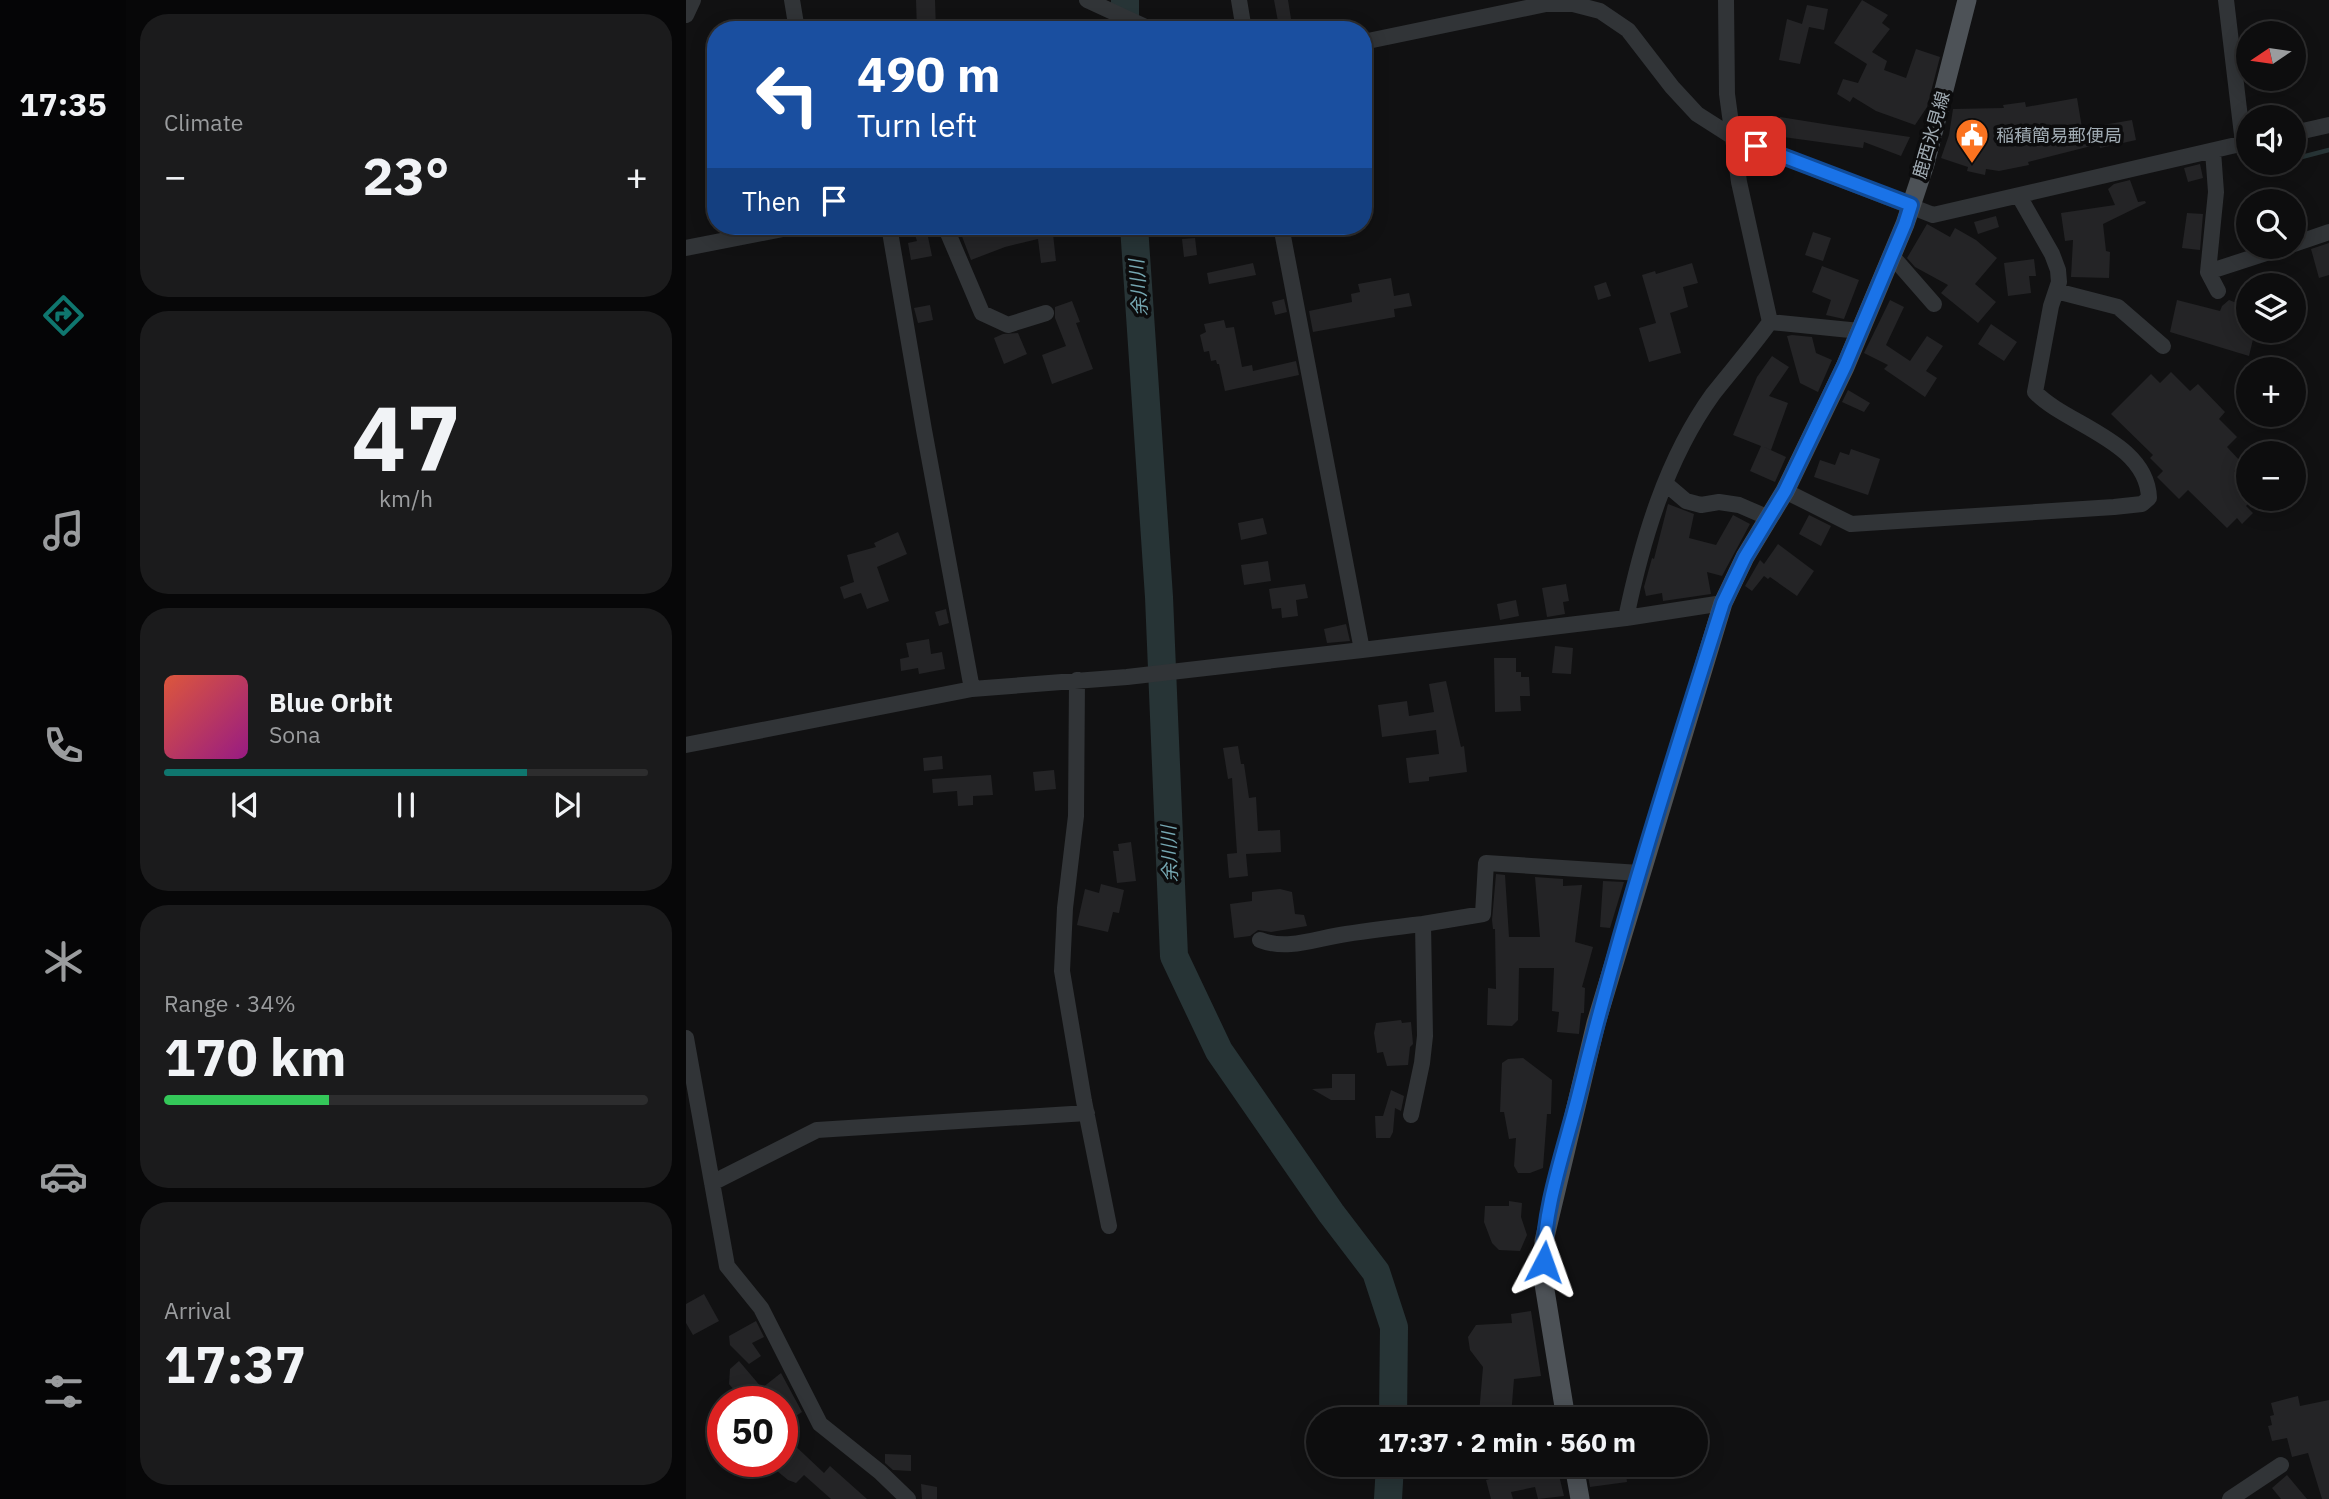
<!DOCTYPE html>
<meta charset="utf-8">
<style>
body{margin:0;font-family:"IBM Plex Sans","Noto Sans JP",sans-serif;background:#1b1b1c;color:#f1f3f6;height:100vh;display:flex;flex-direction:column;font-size:26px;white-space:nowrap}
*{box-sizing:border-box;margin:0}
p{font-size:23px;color:#9a9c9e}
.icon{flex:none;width:38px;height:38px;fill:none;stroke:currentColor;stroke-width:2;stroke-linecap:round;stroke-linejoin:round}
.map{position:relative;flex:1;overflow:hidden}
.sheet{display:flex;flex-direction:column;gap:14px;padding:14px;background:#070708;width:560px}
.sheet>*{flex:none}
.guide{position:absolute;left:21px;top:21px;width:665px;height:214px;border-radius:28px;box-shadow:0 4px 18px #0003,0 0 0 2px #2d2d2e;background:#1a4fa0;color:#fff;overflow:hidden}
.needle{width:46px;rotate:257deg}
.buttons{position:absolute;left:1550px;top:21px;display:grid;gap:14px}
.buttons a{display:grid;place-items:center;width:70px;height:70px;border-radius:50%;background:#0d0d0e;box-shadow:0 4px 18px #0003,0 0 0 2px #2d2d2e;font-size:35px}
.speed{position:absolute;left:21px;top:1386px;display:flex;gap:14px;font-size:35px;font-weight:700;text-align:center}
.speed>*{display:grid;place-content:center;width:91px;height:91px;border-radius:50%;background:#0d0d0e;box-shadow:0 4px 18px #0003,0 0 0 2px #2d2d2e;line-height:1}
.speed .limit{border:10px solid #d22;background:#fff;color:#111}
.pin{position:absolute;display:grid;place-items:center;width:60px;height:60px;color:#fff;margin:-30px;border-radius:14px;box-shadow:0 4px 10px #0006}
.me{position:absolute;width:77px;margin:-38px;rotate:4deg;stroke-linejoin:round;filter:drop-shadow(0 0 5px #0008)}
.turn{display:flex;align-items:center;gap:24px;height:147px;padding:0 35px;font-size:32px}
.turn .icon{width:91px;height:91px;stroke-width:2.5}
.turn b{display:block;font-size:49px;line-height:60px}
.then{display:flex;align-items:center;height:66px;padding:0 35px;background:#0003;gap:14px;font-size:26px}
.big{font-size:52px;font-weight:700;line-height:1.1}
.sheet .widget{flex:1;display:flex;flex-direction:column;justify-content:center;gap:10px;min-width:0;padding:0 24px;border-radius:28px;background:#1b1b1c}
.sheet .dial{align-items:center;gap:0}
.dial b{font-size:91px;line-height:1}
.song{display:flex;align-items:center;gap:21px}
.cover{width:84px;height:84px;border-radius:10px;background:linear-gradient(135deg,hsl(10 70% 55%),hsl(310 70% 35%))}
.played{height:7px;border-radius:4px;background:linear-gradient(90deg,#0f766e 75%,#2d2d2e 75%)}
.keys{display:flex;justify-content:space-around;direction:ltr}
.heat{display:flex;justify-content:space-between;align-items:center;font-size:38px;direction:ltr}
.charge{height:10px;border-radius:5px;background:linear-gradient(90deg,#34c759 34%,#2d2d2e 0)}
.trip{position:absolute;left:620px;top:1407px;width:402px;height:70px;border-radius:35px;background:#0d0d0e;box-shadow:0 4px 18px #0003,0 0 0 2px #2d2d2e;font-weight:700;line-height:70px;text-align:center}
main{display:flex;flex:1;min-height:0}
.dock{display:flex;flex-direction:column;width:126px;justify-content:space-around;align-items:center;background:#050506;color:#9a9c9e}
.dock .icon{width:49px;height:49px}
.dock .selected{color:#0f766e}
.dock b{font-size:32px;color:#f1f3f6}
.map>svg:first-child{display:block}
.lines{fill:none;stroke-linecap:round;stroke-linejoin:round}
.stream{stroke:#273436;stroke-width:4.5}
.river{stroke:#273436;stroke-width:28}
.building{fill:#242426}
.minor{stroke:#313437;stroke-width:16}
.major{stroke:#4d5257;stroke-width:19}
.route-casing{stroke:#114b97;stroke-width:18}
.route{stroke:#1a73e8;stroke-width:12}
.labels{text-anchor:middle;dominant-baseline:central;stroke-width:7;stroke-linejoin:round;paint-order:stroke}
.street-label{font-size:18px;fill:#a1acb4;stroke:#0c0c0d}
.poi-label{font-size:18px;fill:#a1acb4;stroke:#0c0c0d;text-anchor:start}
.water-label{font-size:19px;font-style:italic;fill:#75a7b2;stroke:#0c0c0d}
</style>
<main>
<nav class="dock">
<b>17:35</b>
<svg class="icon selected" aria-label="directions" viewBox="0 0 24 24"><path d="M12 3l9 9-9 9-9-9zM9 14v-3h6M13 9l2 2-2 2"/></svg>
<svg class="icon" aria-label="music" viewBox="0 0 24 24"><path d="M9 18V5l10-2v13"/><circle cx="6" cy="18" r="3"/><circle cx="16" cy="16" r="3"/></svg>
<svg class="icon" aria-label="phone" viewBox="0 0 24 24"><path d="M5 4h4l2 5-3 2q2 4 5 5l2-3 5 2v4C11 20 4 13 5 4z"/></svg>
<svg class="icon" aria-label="climate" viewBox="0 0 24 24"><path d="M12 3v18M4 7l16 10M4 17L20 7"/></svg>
<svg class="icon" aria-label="car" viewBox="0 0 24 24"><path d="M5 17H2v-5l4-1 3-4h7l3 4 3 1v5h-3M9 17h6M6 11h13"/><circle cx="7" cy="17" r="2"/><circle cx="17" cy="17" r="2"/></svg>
<svg class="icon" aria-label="filters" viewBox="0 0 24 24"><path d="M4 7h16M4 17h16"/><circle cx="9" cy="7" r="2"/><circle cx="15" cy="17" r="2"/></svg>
</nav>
<section class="sheet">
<div class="widget"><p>Climate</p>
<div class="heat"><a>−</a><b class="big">23°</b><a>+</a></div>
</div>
<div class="widget dial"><b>47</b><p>km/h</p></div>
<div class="widget">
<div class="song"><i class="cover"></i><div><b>Blue Orbit</b><p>Sona</p></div></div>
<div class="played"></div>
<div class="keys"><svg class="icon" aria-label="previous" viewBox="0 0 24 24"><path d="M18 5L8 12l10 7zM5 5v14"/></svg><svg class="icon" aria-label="pause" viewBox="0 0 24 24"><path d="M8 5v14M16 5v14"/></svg><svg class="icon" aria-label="next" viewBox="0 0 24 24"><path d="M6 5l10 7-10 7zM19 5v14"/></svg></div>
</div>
<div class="widget"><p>Range · 34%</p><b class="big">170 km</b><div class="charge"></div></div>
<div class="widget"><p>Arrival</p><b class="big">17:37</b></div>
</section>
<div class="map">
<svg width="1643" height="1499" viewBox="0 0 1643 1499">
<rect width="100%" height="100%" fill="#111112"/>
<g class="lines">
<!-- stream -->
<path class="stream" d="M1608,159l35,-9
M1573,168l20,-5"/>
<!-- river -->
<path class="river" d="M439,0v30
M448,226l25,371 15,359 45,95 112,162 45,59 18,55 -1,92
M702,1499l2,-34"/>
</g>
<!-- building -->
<path class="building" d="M230,0h19l1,30h-19z
M588,0h14l4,25 -13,2z
M1176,0l26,15 -6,8 8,6 -18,23 15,9 -3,9 22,8 10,-29 24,8 -13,50 -12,18 -39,-14 -23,-14 -3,5 -13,-8 6,-15 15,4 9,-19 -33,-21z
M1121,5l21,4 -4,21 -15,-3 -9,37 -21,-4 8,-41 15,5z
M1391,98l6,36 20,-5v-4l29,-5 4,20 -36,8 -1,-4 -71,18 1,3 -30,6 -13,-2 -1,6 -18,-4 1,-4 -27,-9 8,-23 4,-26 51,-1 -1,-3 22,-3 1,5z
M1094,117l50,8 80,12 -9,19 -37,-14 -1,6 -86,-12z
M1514,164l3,14 -15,4 -4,-14z
M1444,180l8,22 7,-1 1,2 -43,21 3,27 4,1 -1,26 -38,-1 2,-37 -8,1 -4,-28 54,-8 -7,-16 6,-5z
M1501,213l16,1 -3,36 -18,-2z
M1310,216l3,11 -21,7 -4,-12z
M1241,224l23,13 5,-9 21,12 21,18 -22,26 21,18 -18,21 -37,-30 7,-8 -33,-18 -8,-9z
M272,226h111l1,3 -17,5 3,27 -15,2 -3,-24 -33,8 -34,13z
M241,232l5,24 -21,4 -3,-17 9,-2 -2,-6z
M1127,232l18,6 -8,23 -18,-6z
M509,238l2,17 -13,2 -2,-18z
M1643,243v32l-10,3 -8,-29z
M1348,259l2,17h-7l2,17 -23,3 -4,-33z
M567,263l3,12 -47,9 -2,-11z
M1006,263l6,20 -15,4 5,20 -18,6 11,40 -32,9 -10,-34 17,-5 -14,-48 13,-4 1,3z
M1136,266l37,14 -15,39 -18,-4 5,-15 -19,-8z
M705,278l3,18 15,-3 3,13 -18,3 1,8 -82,15 -4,-21 43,-9 -1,-8 9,-2 -2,-8z
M920,282l5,14 -13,4 -4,-14z
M598,299l3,13 -12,3 -3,-13z
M1204,300l14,7 -18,38 24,16 17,-25 16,10 -17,25 11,7 -12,19 -41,-28 4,-4 -24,-12z
M1491,300l43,11 2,-5 7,-6 13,5 -3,18 10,2v6h6l-6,25 -79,-24z
M386,301l8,21 -4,1 17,46 -41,15 -10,-29 24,-9 -11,-28v-11z
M244,305l3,15 -15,3 -4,-15z
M538,320l2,8 8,-1 8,40 10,-2 1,6 43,-10 3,14 -74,16 -6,-27h-2l-1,-4 -5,1 -2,-10 -5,1 -4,-17 6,-3 -2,-8z
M1305,324l26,18 -13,19 -26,-17z
M332,333l9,21 -23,10 -10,-26 9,-4z
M1106,335l20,2 4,16 16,7 -14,32 -18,-9 -13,-47z
M1086,356l17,11 -20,29 19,7 -17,47 -9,-4 24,11 -11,25 -25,-11 11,-25 -28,-11 24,-58z
M1485,372l19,19 8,-7 27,28 -6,7 18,18 -10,10 15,16 -8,8 15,15v13l3,1 -6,6 7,7 -11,11 -5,-6 -10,10 -39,-38 -9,9 -22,-22 6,-6 -13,-13 3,-3 -42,-41 40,-40 9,9z
M1162,390l22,13 -6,9 -22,-10z
M1165,449l29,10 -12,36 -54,-18 6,-17 15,5 5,-13 9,3z
M982,504l26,10 -5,24 27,7 17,-30 17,9 -28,52 -15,-4 4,22 -48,7 -1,-8 -16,3 -2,-9 8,-29 2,1z
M1123,515l22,11 -10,20 -22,-12z
M577,518l4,16 -26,6 -3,-17z
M212,532l9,22 -30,13 12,34 -22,8 -6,-16 -17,6 -4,-12 14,-5 -7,-27 29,-8 -2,-4z
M1092,544l36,27 -17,25 -27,-19 -2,2 -4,-3 -12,15 -7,-5 15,-26 4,4z
M582,561l3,20 -27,4 -3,-20z
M619,584l3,14 -12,2 2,16 -16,2 -1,-10 -9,1 -3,-20z
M880,584l3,17 -6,1 2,12 -18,3 -5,-29z
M830,600l3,16 -19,4 -3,-16z
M260,609l3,14 -10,3 -4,-14z
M660,624l4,17 -23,2 -3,-14z
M243,639l2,15 11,-2 3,17 -26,5 -1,-6 -17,3 -1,-12 9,-2 -3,-14z
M869,646l18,2 -2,26 -19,-1z
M808,658h22v14h5v5h8l1,19h-10l1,15 -26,1z
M760,681l15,66 3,-1 3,26 -38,5v4l-20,2 -3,-25 33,-4 -3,-24 -54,7 -4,-32 29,-4 2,15 25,-4 -5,-28z
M552,746l3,18h3l5,34 7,-1 2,34 22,-1 1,22 -35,2 2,22 -19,2 -2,-24 10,-1 -5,-75 -4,1 -5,-31z
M256,756l1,13 -19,2 -1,-13z
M368,770l2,19 -21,2 -2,-19z
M305,775l2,20 -20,1v9l-15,1 -1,-15 -24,2 -1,-14z
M445,842l5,39 -19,2 -4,-32h6l-1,-7z
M810,874l9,1 4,62h31l-5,-60 28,2v7l19,-1 -7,57 18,5 -11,40 3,1 -1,25h-3l-2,21 -22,-2 2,-20 -7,-1 2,-43h-35l-1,52 -6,6 -25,-1 1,-37 8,1 -1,-60h-2l-1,-9z
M917,881l21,1 -14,46 -10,-1z
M415,884l23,6 -5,23 -6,-1 -5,20 -31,-7 8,-36 14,4z
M594,889l12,3 3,22 9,1 3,11 -36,6 -13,-2 -8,6 -16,2 -4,-34 22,-3v-9z
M715,1020l1,3 9,-1 2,22 -3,3 -2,18 -21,1 -4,-14 -6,1 -3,-20 2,-10z
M837,1058l29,22 -1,34h-4l-4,54 -13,5h-12l-4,-7 2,-28 -7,1 -5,-27h-4l2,-49 6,-4z
M646,1074h23v26h-24l-19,-11 20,-1z
M705,1090l13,6 -3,15 -6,-3 -2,24 -3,6h-14l-1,-22h8z
M823,1201l13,2 -1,14 6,18 -7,16 -21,-1 -7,-7 -8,-21 1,-16h24z
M18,1294l15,27 -26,14 -7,-12v-19z
M845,1311l10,65 -27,3 -3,37 -32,-2 4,-47 -13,-17 -2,-13 8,-12 36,-2 -1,-9z
M70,1321l8,16 -12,6 9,13 -12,8 -19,-19 -1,-9z
M53,1361l23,27 19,-15 21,39 -20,13v-23h-38l-15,-18 1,-15z
M1612,1396l2,10 29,-6v99h-7l-14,-46 -16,4 -5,-19 -15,3 -4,-15 4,-1 -2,-9 4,-1 -3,-12z
M103,1440l35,33 6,-7 37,33h-36l-27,-24 -8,8 -8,-3 -23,-19h17v-14z
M199,1454l26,1v16l-18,-1 -8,-7z
M825,1465h21l-1,7 26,-5 7,29 -26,3 -3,-12 -24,5 2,7h-22l-5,-19 24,-7z
M900,1465h39l2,17 -37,5z
M1601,1475l20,24h-26l-9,-11z
M235,1484l16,3v12h-15z"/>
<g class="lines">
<!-- minor -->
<path class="minor" d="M106,0l5,30
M401,0l65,30
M553,0l5,30
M1540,0l17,143
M0,15l7,-15
M677,42l183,-38h27l27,7 28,19 44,57 25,27 36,23 200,78 316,-73
M1608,133l35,-8
M1527,151l3,41 -8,80 10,19
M203,226l35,204 48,259
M259,226l37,87 26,12 38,-12
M595,226l81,424
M1608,244l35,-12
M0,248l112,-22
M1206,256l42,48
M1522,272l77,-25
M1370,291l62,16 45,39
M1084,322l90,9
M980,484l20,17 15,4 18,-3 20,3 30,13
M1099,491l66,33 263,-17 28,-3 7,-6c-2,-57 -83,-73 -114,-106l16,-86 8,-24 -1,-12 -6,-16 -33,-58
M940,618c16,-77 40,-159 87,-224 19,-24 39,-47 57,-72l-31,-140 -12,-88 -1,-94
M391,680l-1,136 -11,92 -3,63 22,130 25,125
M0,745l286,-56 155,-12 235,-27 264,-32 97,-15
M574,940c28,11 57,-2 86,-6 26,-4 51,-7 77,-10
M0,1038l41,228 34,42 59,116 60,48 28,27
M725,1115l11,-52 3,-27 -2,-112 60,-10 3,-51 154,10
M26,1183l105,-53 270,-17
M1544,1499l51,-34"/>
<!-- major -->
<path class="major" d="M880,1419l-22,-135v-43l52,-218 127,-420 22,-46 40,-66 60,-124 60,-143 20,-60 42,-164
M888,1465l6,34"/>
</g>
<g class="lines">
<defs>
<path id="route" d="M858,1262c-1,-53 21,-113 34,-165 41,-167 93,-331 145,-494l22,-46 40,-66 60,-125 60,-142 6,-19 -155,-59"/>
</defs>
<!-- route casing -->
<use href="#route" class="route-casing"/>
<!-- route -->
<use href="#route" class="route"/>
</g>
<!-- icons -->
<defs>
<symbol id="civic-pin" viewBox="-11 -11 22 30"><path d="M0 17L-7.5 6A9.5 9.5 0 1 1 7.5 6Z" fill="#fb7320" stroke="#0c0c0d"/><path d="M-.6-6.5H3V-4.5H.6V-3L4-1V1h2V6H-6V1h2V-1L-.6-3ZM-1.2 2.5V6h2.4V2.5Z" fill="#fff"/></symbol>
</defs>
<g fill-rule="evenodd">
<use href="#civic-pin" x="1267" y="116" width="38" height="52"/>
</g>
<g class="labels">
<!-- street labels -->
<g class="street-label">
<text transform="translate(1245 135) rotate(-74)">鹿西氷見線</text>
</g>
<!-- poi labels -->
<g class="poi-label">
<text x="1310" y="135">稲積簡易郵便局</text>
</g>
<!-- water labels -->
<g class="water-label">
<text transform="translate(452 288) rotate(-94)">余川川</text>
<text transform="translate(483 854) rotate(-92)">余川川</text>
</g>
</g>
</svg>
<div class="buttons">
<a><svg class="needle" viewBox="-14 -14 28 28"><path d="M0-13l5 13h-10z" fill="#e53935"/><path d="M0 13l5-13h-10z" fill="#9a9c9e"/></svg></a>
<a><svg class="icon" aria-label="sound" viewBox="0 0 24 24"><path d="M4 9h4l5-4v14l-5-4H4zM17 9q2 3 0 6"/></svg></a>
<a><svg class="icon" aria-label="search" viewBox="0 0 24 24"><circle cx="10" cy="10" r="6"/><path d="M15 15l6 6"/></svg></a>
<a><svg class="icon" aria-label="layers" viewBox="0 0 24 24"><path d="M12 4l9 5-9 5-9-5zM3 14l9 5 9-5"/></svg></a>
<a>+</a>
<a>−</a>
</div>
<div class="speed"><div class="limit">50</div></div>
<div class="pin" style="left:1070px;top:146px;background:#d93025"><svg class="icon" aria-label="arrive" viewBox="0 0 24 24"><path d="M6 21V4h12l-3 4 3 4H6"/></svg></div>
<svg class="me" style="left:858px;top:1262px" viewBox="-20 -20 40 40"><path d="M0-17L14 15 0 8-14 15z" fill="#1a73e8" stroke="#fff" stroke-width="4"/></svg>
<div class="trip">17:37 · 2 min · 560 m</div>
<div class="guide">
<div class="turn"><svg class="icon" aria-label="left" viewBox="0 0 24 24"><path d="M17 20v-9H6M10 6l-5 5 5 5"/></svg><div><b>490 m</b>Turn left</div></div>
<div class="then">Then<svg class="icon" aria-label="arrive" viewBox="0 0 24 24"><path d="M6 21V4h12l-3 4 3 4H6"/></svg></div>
</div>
</div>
</main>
